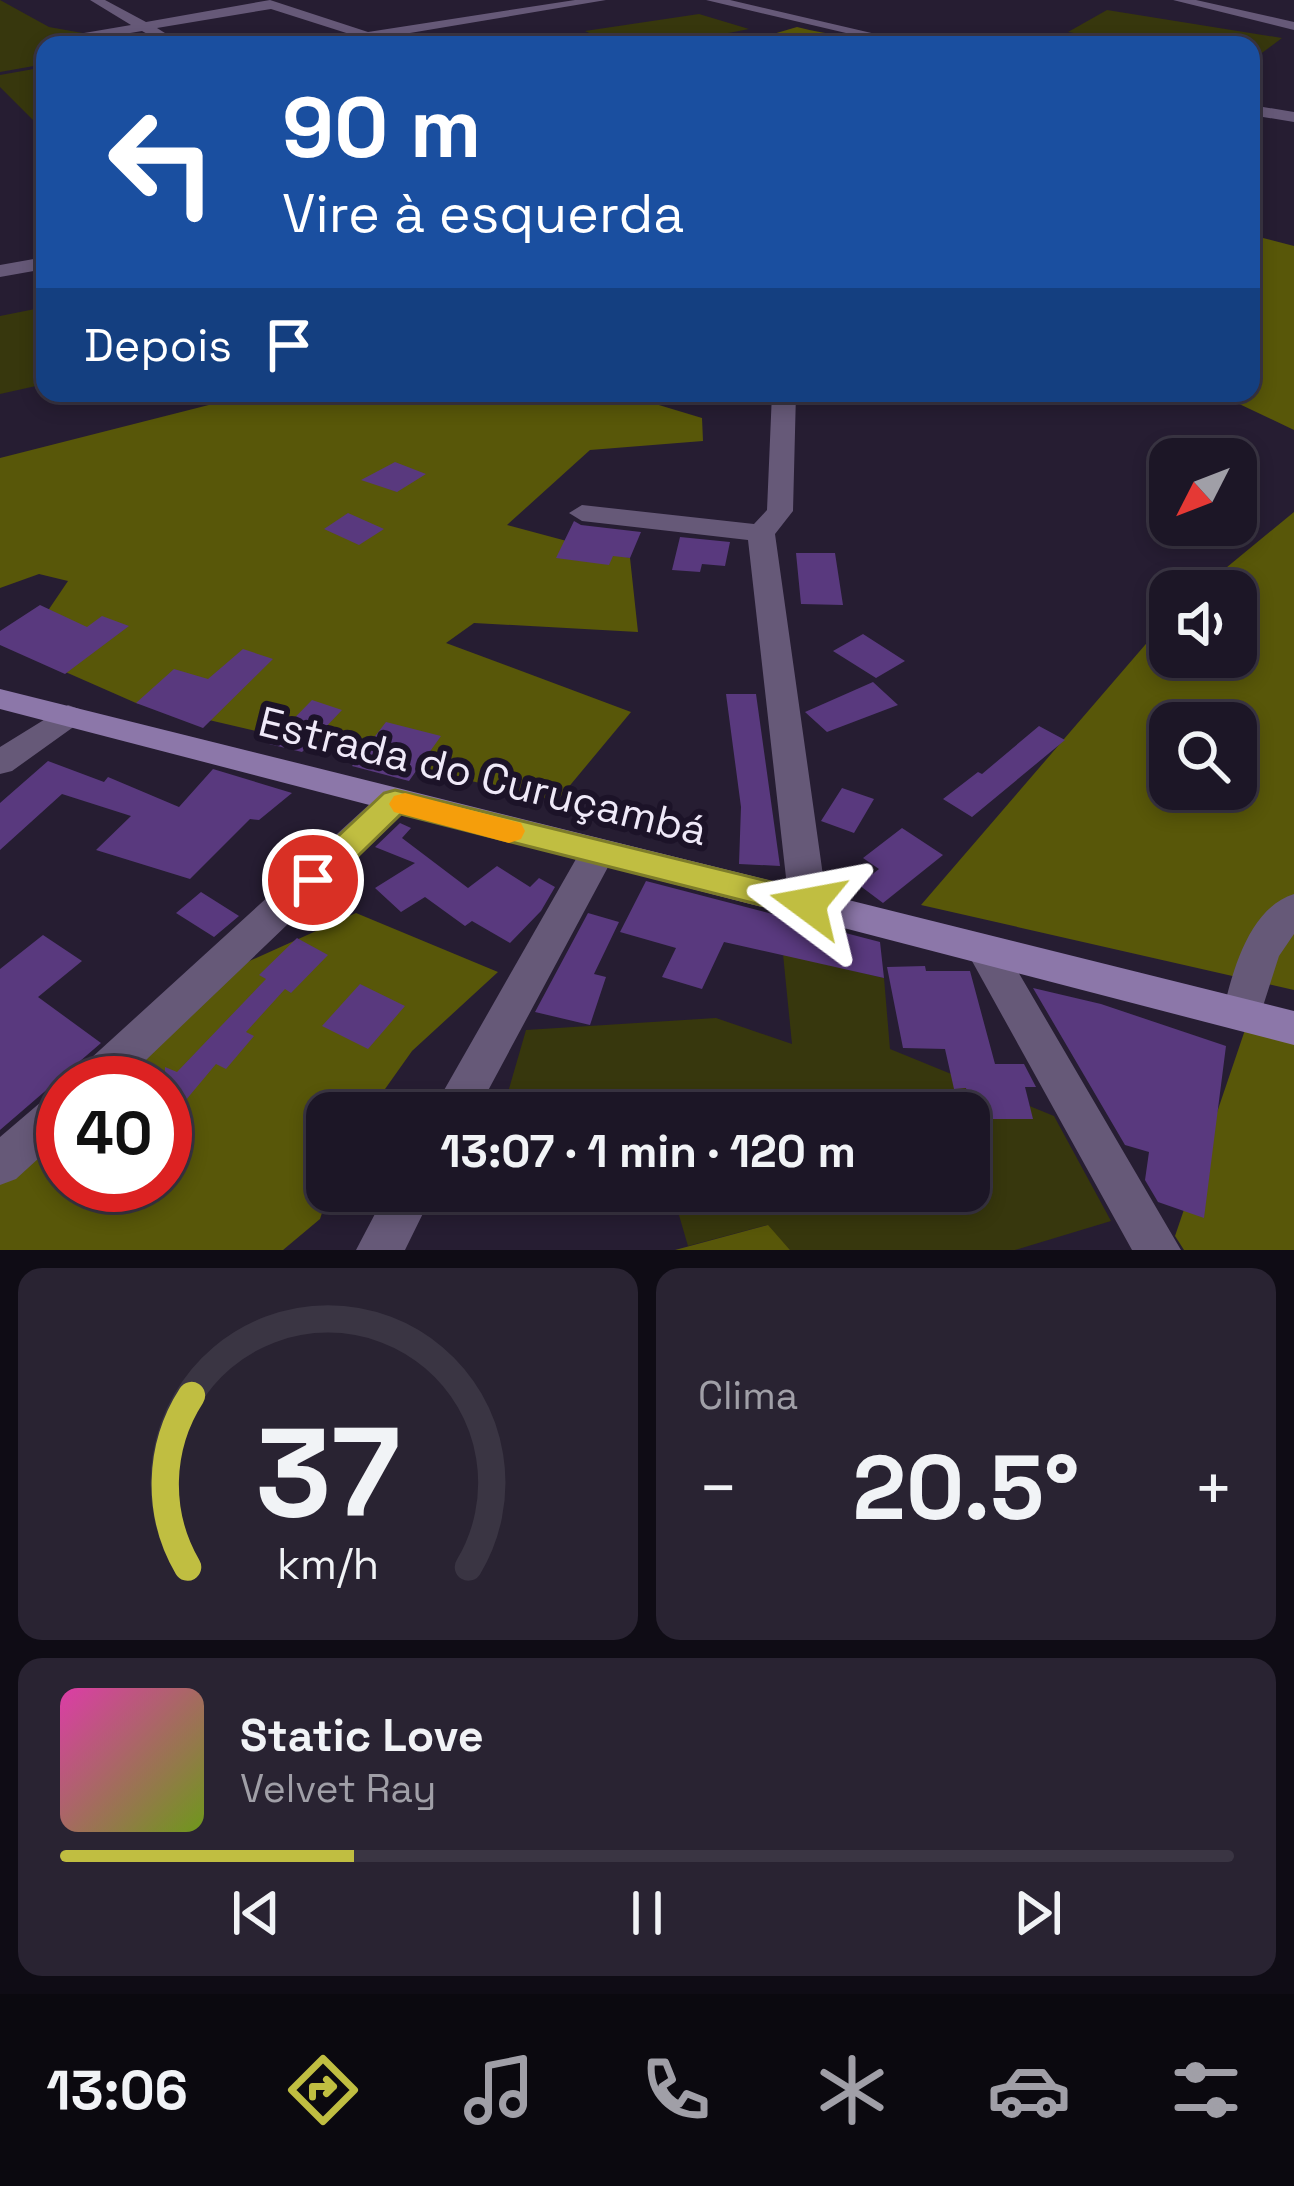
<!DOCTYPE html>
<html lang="pt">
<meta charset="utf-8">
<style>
body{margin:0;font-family:"Space Grotesk",sans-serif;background:#292332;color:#f1f3f6;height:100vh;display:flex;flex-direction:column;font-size:45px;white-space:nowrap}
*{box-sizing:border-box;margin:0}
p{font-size:39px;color:#a09fa7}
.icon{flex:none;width:66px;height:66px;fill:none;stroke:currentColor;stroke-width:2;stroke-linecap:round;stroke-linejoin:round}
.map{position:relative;height:1250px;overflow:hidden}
.sheet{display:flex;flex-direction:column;gap:18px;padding:18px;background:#0f0c15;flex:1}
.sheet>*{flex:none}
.banner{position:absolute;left:36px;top:36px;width:1224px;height:366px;border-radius:24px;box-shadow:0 6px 18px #0003,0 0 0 3px #3a3543;background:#1a4fa0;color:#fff;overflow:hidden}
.needle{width:78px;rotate:228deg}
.fabs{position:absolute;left:1149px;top:438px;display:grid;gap:24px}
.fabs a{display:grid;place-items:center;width:108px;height:108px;border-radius:24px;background:#1c1626;box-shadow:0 6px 18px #0003,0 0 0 3px #3a3543;font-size:60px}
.speed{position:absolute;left:36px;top:1056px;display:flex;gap:24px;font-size:60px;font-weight:700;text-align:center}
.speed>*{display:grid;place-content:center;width:156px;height:156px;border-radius:50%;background:#1c1626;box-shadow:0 6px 18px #0003,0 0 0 3px #3a3543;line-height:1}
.speed .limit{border:18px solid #d22;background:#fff;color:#111}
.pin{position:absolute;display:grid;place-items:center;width:102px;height:102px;color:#fff;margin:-51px;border:6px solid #fff;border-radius:50%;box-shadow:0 3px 12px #0007}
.me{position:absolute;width:132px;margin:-66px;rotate:283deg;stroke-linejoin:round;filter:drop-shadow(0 0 9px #0008)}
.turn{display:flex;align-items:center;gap:42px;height:252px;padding:0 48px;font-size:54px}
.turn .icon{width:156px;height:156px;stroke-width:2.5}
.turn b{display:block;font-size:84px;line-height:102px}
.then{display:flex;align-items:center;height:114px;padding:0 48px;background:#0003;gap:24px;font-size:45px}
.big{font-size:90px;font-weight:700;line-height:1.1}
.sheet .widget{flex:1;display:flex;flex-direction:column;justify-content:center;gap:18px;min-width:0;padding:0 42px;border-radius:24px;background:#292332}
.sheet .dial{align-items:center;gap:0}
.dial svg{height:312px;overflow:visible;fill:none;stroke:#3a3543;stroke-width:7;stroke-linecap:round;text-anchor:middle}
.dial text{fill:#f1f3f6;stroke:none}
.song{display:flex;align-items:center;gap:36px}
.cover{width:144px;height:144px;border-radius:18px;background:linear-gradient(135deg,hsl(320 70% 55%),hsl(80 70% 35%))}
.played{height:12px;border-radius:6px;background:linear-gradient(90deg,#c0be41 25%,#3a3543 25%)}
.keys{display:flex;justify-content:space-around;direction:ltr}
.heat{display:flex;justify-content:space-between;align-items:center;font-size:66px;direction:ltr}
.sheet .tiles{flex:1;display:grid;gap:18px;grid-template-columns:1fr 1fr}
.widget:last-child{grid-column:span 2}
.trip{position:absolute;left:306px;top:1092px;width:684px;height:120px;border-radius:24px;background:#1c1626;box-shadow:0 6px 18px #0003,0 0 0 3px #3a3543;font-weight:700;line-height:120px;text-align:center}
.menu{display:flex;height:192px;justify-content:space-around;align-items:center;background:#0b090f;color:#a09fa7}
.menu .icon{width:84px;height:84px}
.menu .on{color:#c0be41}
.menu b{font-size:54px;color:#f1f3f6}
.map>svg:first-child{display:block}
.green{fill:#37370d}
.forest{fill:#585709;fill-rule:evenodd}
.building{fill:#59397e}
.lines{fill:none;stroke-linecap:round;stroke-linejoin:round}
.street{fill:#665978;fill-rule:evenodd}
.secondary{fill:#8c77a9;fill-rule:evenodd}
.route{fill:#c0be41;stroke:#7d7c2a;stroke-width:3}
.slow{fill:#f59e0b}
.labels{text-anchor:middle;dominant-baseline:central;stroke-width:12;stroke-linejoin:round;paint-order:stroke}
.near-street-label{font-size:42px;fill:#efe9f8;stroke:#1c1328}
</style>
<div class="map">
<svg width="1294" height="1250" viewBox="0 0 1294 1250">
<rect width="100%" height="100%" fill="#261d32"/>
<!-- green -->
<path class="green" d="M0,0l49,27 39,7 -43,11v19l-45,8z
M1107,10l175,28 -31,23v-16h-108l-75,-13z
M699,14l50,15c-55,10 -111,28 -164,2z
M45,67v58l-6,1 -39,-39v-12z
M45,307v77l-45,10v-78z
M783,954l101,24 6,71 164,67 57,105 -96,29h-225l-23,-25 -79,21 -16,-55h297v-78h-467l24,-83 190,-12 76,26z"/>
<!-- forest -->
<path class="forest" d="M797,27c33,9 69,10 103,18h-165z
M1251,235l43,11v184l-78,-37h35z
M256,393h234l14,9 51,-9h64l83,25 1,23 -113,9 -83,75 123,33 8,74 -164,-9 -28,20 185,69 -74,89 -421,-98 -116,-51 48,-71 -29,-7 -39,14v-130z
M1294,512v478l-373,-85 249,-289v41h66v-66h-38zM1170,723h66v66h-66z
M356,913l142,59 -86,79 -44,62h-41l2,78 -9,28 -37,31h-283v-71l63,-55v61h102v-102h-56l136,-120z
M1247,1024l47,13v213h-110l-9,-14z
M768,1225l22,25h-115z"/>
<!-- building -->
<path class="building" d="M395,462l31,12 -29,18 -36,-12z
M348,513l36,16 -25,16 -35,-16z
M574,521l7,4 60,7 -11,26 -17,-2 -4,9 -53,-7z
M680,537l50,5 -5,24 -23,-2 -2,8 -28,-2z
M796,553h39l8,52 -42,-1z
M40,605l47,22 15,-11 27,10 -64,48 -65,-29v-14z
M863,634l42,27 -29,17 -43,-27z
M243,649l30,10 -70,69 -67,-25 38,-34 34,10z
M873,682l25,23 -71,27 -22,-20z
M726,694h30l24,172 -41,-2 2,-57z
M312,700l30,10 -40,42 -33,-8z
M386,722l55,14 -32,45 -57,-15z
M1039,726l26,14 -93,77 -29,-18 35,-27 4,2z
M48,761l56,21 4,-5 71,30 34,-38 79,24 -33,27 -9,-1 -60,60 -94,-29 35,-34 -69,-22 -62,56v-47z
M842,788l32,11 -20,34 -33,-12z
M400,823l11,5 -9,10 66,50 29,-22 33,21 9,-9 16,9 -14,24 -31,32 -38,-22 -7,5 -40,-29 -24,15 -26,-24 40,-25 -40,-16z
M902,828l41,27 -60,48 -24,-18 20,-16 -16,-11z
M340,881l16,9 -46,35 -10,-6z
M646,881l234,61 4,36 -160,-36 -22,47 -40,-12 14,-29 -56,-16z
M201,892l38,24 -25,21 -38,-24z
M588,913l31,9 -25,52 12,3 -16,48 -55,-13z
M43,935l39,26 -44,36 63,46 -101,87v-161z
M297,938l31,17 -37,38 -6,-4 -39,43 8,4 -28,33 -10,-5 -51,61v-58l12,5 89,-93 -7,-4z
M925,966l1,5h44l25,93h29l12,23h-11l8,32h-60l-7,-31 -12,1 -9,-40 -42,-1 -16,-81z
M360,984l45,22 -37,43 -46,-23z
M1033,988l68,16 125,42 -22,172 -46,-16 -13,-22 4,-28 -24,-7z
M696,1091h56l2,22h-57z"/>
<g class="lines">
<!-- street -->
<path class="street" d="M90,0h15l41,22 124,-22 98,32 207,-32h31l-220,37 4,4 -6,4 -113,-36 -114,19 27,17h-17l-25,-14 -53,9 -5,-7 47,-8z
M706,0h24l193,45h-26z
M1173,0h23l98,22v8z
M1251,105l43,7v10l-43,-7z
M45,257v12l-45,8v-12z
M772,393h24l-3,118 -18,23 52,370 -6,10 -13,4 -13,-4 -6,-10 -41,-364 -166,-19 -13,-8 13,-8 172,19 13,-14z
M68,705l11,4 5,7 -5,7 -67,48 -12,3v-27z
M395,789l12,3 5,9 -5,9 -285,273h-50l6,-13 305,-278z
M597,841l13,4 5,9 -139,259h-45l153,-268z
M1294,894v40l-15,22 -22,69 -14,5 -14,-5 -6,-12c9,-41 26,-105 71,-119z
M986,937l14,4 181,309h-49l-165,-298 5,-11z
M63,1090v46l-47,43 -16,6v-48l48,-41z
M387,1191h47l-29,59h-49z"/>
<!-- secondary -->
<path class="secondary" d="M0,689l1294,322v34l-1294,-336z"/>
</g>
<!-- route -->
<path class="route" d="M395,790l413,101 12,4 5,9 -5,9 -12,4 -407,-103 -76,74 -12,4 -12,-4 -5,-8 5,-9 83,-78z"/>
<!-- slow -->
<path class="slow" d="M405,793l116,30 4,8 -4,8 -12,4 -115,-31 -5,-8 5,-8z"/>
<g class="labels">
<!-- near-street labels -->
<g class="near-street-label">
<text transform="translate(483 776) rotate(14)">Estrada do Curuçambá</text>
</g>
</g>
</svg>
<div class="fabs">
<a><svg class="needle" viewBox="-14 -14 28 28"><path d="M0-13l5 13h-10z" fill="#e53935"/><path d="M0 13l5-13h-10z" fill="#a09fa7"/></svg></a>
<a><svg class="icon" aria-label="sound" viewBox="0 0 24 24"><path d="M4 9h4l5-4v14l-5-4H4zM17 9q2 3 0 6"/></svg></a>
<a><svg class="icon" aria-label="search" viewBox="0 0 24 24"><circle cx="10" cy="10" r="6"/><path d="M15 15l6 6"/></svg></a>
</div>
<div class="speed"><div class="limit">40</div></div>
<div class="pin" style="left:313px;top:880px;background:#d93025"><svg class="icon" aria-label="arrive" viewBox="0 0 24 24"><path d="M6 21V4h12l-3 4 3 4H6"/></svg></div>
<svg class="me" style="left:808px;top:904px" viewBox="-20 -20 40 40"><path d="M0-17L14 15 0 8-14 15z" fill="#c0be41" stroke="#fff" stroke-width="4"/></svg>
<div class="trip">13:07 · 1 min · 120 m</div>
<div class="banner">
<div class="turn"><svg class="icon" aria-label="left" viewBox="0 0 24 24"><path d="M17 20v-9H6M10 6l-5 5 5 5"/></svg><div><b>90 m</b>Vire à esquerda</div></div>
<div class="then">Depois<svg class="icon" aria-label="arrive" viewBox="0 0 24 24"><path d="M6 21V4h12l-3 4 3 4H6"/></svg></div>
</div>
</div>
<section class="sheet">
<div class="tiles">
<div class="widget dial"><svg viewBox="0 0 100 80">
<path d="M14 69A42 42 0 1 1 86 69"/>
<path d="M14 69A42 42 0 0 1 15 25" stroke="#c0be41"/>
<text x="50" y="56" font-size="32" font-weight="700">37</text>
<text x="50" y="72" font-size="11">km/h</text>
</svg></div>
<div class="widget"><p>Clima</p>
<div class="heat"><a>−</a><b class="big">20.5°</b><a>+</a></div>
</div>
<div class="widget">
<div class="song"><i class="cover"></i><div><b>Static Love</b><p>Velvet Ray</p></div></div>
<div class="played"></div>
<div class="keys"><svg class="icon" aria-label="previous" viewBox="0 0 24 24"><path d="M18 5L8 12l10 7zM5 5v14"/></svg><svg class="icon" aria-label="pause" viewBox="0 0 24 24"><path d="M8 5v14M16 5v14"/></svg><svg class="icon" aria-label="next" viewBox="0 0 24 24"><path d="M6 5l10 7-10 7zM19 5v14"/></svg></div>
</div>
</div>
</section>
<nav class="menu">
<b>13:06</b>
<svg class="icon on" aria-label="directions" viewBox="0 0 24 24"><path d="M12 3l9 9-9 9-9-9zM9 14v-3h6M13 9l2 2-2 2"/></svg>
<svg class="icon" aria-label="music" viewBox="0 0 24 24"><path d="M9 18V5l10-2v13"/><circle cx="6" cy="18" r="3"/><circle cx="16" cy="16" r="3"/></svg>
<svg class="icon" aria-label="phone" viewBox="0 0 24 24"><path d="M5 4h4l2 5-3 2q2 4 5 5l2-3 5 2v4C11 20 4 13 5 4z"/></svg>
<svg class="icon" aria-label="climate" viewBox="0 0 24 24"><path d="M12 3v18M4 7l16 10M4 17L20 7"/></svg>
<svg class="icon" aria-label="car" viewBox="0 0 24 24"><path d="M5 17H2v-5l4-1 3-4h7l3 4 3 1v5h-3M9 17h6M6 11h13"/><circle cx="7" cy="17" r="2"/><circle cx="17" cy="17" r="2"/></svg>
<svg class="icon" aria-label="filters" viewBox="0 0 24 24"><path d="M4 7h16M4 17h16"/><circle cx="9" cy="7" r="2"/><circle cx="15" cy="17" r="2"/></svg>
</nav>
